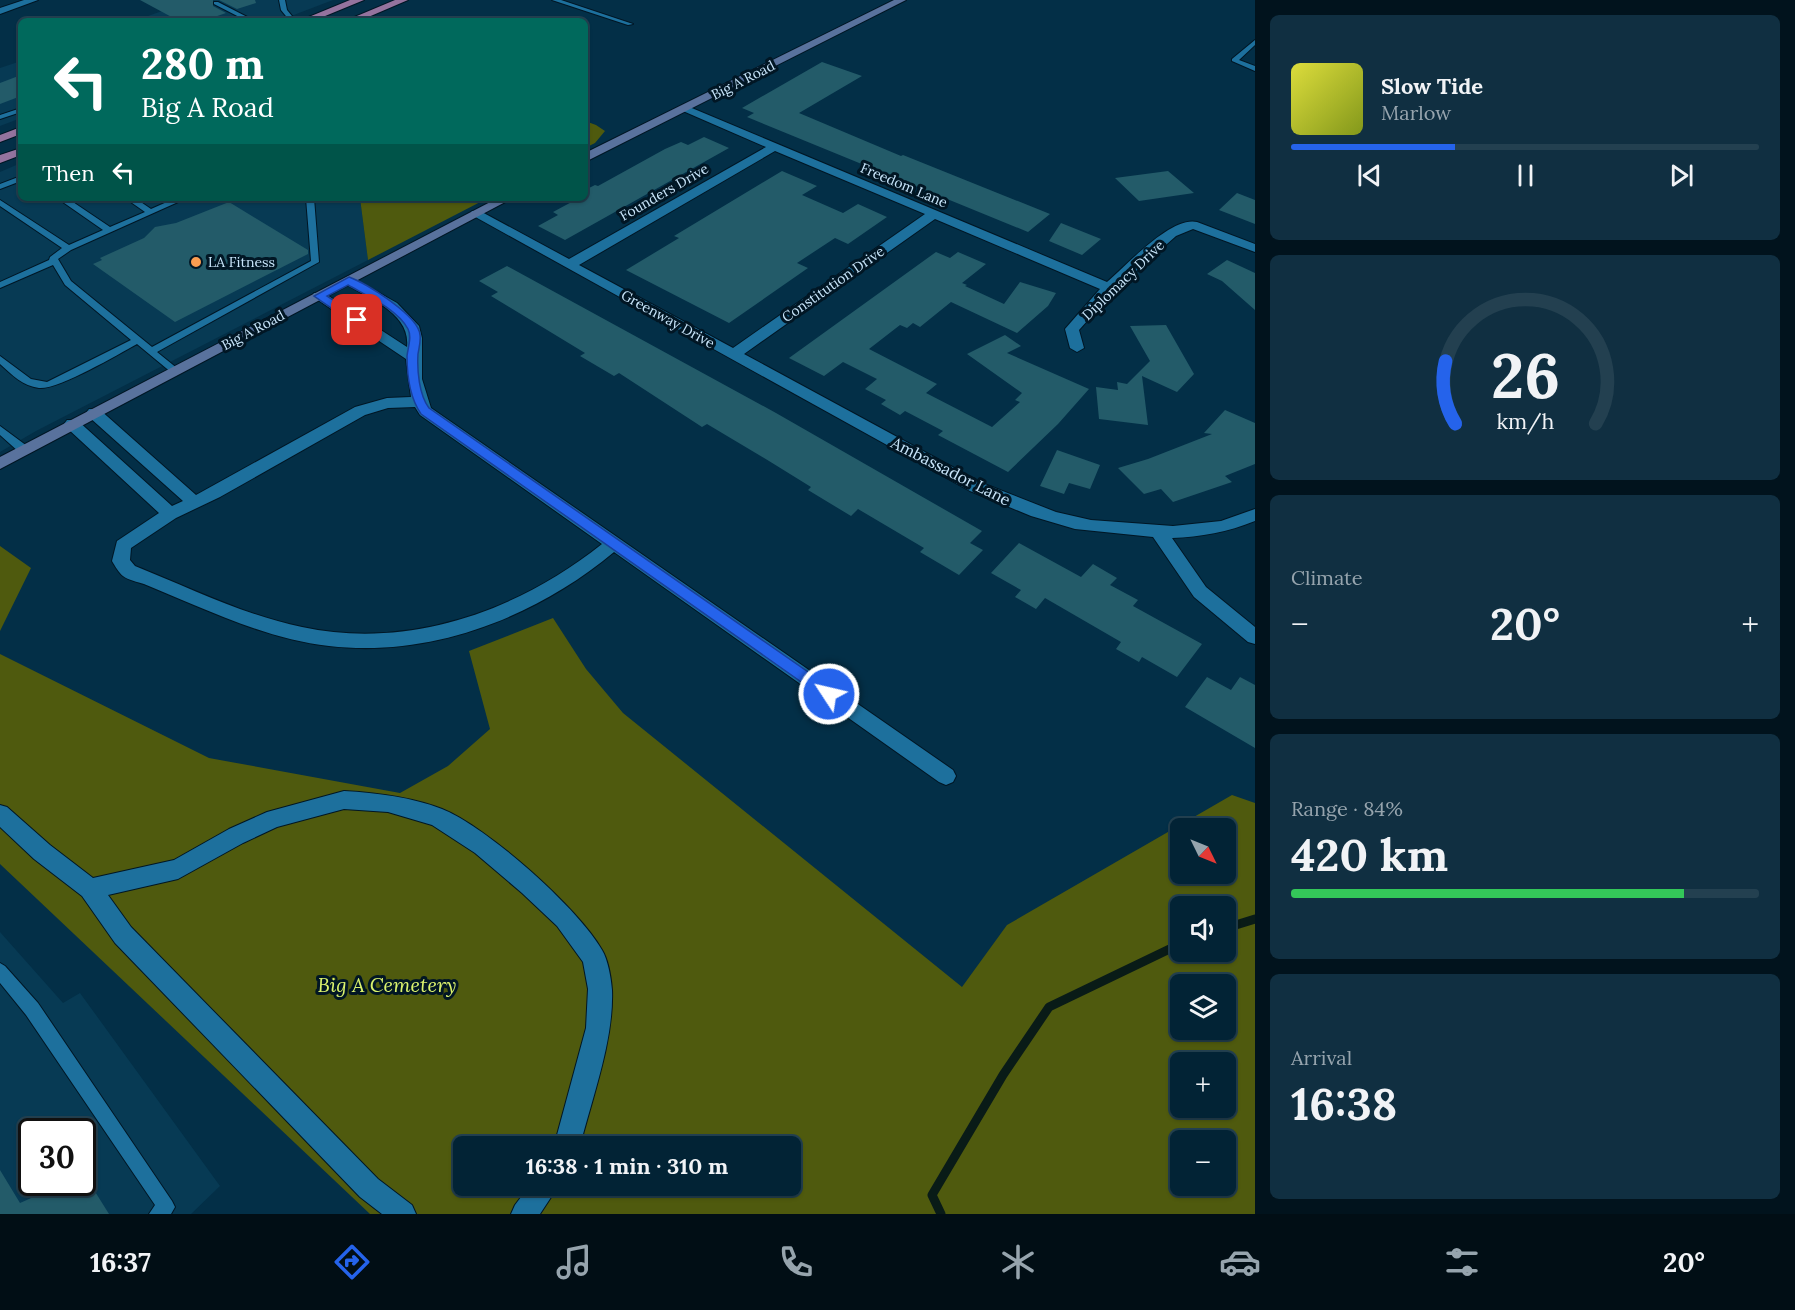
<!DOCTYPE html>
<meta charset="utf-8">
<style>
body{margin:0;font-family:Lora,serif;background:#102f41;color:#f1f3f6;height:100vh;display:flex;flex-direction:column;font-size:22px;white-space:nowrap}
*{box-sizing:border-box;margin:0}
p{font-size:20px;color:#96a4ad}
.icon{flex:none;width:33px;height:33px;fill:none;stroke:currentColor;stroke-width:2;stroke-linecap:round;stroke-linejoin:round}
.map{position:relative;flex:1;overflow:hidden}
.details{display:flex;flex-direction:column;gap:15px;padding:15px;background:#01131d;width:540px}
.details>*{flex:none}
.guide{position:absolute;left:18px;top:18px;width:570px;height:183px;border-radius:9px;box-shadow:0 2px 4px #0004,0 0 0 2px #234050;background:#00695c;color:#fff;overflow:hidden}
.needle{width:39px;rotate:133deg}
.tools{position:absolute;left:1170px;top:818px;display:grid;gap:12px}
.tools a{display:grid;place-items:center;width:66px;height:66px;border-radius:9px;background:#022335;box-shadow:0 2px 4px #0004,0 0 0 2px #234050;font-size:30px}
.speed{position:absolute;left:18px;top:1118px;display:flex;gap:12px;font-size:30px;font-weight:700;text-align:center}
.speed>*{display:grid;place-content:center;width:78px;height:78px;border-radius:50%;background:#022335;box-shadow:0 2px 4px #0004,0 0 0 2px #234050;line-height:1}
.speed .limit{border:3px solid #111;border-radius:9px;background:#fff;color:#111}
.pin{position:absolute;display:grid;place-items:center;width:51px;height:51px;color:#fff;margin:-26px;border-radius:12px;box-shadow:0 3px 9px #0006}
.me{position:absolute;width:66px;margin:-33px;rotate:305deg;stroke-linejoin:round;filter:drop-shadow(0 0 4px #0008)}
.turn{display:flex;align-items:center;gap:21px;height:126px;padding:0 24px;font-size:27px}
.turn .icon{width:78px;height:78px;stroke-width:2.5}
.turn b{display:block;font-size:42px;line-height:51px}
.then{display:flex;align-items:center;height:57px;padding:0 24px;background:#0003;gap:12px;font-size:22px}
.big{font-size:45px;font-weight:800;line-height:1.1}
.details .widget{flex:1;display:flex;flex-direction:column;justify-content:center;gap:9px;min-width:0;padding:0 21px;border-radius:9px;background:#102f41}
.details .dial{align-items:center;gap:0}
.dial svg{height:156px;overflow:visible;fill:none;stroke:#234050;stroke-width:7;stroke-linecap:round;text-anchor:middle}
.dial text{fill:#f1f3f6;stroke:none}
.song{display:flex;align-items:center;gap:18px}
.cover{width:72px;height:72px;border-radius:9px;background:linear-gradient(135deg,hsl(60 70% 55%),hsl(70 70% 35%))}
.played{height:6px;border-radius:3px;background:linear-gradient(90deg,#2563eb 35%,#234050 35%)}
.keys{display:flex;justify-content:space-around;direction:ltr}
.heat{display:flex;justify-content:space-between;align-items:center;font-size:33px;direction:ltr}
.charge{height:9px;border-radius:4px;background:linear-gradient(90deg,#34c759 84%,#234050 0)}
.trip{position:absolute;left:453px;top:1136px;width:348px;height:60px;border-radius:9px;background:#022335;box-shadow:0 2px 4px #0004,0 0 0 2px #234050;font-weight:800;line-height:60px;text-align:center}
.menu{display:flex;height:96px;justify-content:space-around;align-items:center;background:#010e15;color:#96a4ad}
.menu .icon{width:42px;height:42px}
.menu .on{color:#2563eb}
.menu b{font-size:27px;color:#f1f3f6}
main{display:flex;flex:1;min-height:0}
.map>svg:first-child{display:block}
.built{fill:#073a54;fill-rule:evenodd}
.green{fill:#4f5a0e;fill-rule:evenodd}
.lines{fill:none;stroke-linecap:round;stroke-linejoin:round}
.stream{stroke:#091b17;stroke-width:9}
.building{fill:#235b69}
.lane-casing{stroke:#011624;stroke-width:2}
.street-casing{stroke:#011624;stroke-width:2}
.secondary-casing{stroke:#011624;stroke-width:2}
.primary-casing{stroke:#011624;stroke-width:2}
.lane{fill:#1d709d;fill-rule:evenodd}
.street{fill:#1d709d;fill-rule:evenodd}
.secondary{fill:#59729d;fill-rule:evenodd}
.primary{fill:#94739e;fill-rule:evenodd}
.route{fill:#2563eb;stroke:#184099;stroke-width:1.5}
.poi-dot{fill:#fb9e51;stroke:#011624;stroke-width:2}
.labels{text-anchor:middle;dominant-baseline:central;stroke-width:6;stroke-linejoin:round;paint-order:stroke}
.far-street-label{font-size:14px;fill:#c8e5fa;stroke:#011624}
.far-poi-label{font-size:14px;fill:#c8e5fa;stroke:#011624;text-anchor:start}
.street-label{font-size:16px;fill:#c8e5fa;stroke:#011624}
.near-park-label{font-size:20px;font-style:italic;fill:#dbf36d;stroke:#011624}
</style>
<main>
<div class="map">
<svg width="1255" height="1214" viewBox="0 0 1255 1214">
<rect width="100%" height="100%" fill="#032f47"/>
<!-- built -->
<path class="built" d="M193,0h140l-55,21h-144z
M21,61v57l-21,8v-58z
M21,163v35h339l8,62 -332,171 -36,21v-280z
M0,932l63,71 17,-10 140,193 -29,28h-191zM32,1131h50v51h-50z"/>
<!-- green -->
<path class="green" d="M585,121l11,4 9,6 -10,12 -10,5z
M360,198h128l-120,62z
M0,546l31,22 -31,63z
M553,618l33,51 37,44 339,274 45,-62 225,-130 23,8v411h-885l-370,-350v-210l209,104 191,35 48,-27 42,-37 -21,-78zM1180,828h46v45h-46zM1180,906h46v45h-46zM1180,984h46v45h-46zM1180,1062h46v45h-46zM1180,1140h46v45h-46zM464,1146h326v39h-326z"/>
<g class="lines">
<!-- stream -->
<path class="stream" d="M1226,928l29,-9
M941,1214l-9,-19 71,-120 46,-68 131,-63"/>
</g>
<!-- building -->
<path class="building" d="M140,0h73v6l13,7 -23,8h-24z
M219,0h36l1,3 -19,6z
M822,62l40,14 -63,37 102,43 2,-1 147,59 -22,18 -281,-115 7,-4 -12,-5z
M21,75v21l-21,8v-21z
M704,137l25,11 -164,92 -27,-14 20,-11 -5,-3 26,-14h6v-8l10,-5 3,1 67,-37 16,-7 7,3z
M782,171l35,15 -15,9 41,18 15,-9 29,13 -39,27 -13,-6 -38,25 11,5 -79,55 -103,-53 53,-32 -5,-2z
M1168,171l26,22 -55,8 -24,-23z
M1237,193l18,7v24l-36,-14z
M229,202l79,48v4l-133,68 -82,-58 9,-4 -2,-2 44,-20 11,-11 21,-4z
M1061,223l40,16 -19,16 -33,-14z
M936,252l14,6 8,-6 28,12 -24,19 5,2 -2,1 39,18 16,-22 36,11 -8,13 -31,27 -66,-31 -31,25 -7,-4 -6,5 -7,-3 -31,24 68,35 -11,9 66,34 28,-25 -5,-2 7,-7 -55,-39 38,-19 16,11 -14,7 82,36 -31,35 -50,48 -70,-37 5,-4 -38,-20 -5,4 -19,-11 5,-4 -21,-11 12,-10 -34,-17 -19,14 -35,-18z
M1227,260l28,13v37l-33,-29 -15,-7z
M507,266l269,147 206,118 -12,12 13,7 -24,25 -39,-23 4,-4 -66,-39 -7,7 -43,-26 3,-3 -42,-26 -62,-37 -5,3 -83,-54 -5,3 -34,-20 5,-3 -94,-57 7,-4 -19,-11z
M1166,325l28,49 -17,18 -35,-16 6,49 -49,-6 -3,-32 22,3 -1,-8 10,2 23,-23 -20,-35z
M1225,410l30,13v41l-30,12 7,6 -59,20 -12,-13 -17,5 -26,-26 30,-9 64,-25 -8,-1z
M1057,450l43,15 -10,24 -21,-6 -5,11 -24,-8z
M1019,543l62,34 12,-13 24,14 -7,7 28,15 -5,6 69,38 -25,33 -35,-20 -3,5 -23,-13 5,-7 -76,-44 -9,11 -21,-12 6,-7 -30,-17z
M1207,677l24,13 9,-13 15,8v63l-70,-41z
M0,1170l20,33 47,-21h22l20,32h-109z"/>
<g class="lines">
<defs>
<path id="lane" d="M279,0h6l2,10 9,11h-6l-9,-11z
M552,0h9l72,24 -5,1z
M214,2h4l37,19h-8l-33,-17z
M1255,40v5l-16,15 16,6v5l-23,-10v-2z
M21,108v4l-21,7v-4z
M21,176v5l-21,8v-5z
M57,198h10l43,29 35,-15 -20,-14h10l16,11 25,-11h11l-116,52 -13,9 13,22 81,66 159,-86 -5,-63h8l5,64 -162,90 21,17v4h-6l-35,-29c-20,11 -79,46 -98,44 -16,-2 -27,-13 -39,-24v-8l31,23 16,3 84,-42 -66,-55 -12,-20 -53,23v-6l49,-22 1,-3 12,-9 -62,-42v-6l69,45 34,-15z
M0,426l27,20 1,3 -1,3h-8l-19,-17z
M0,963l5,3 33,37 134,198 3,6 -4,7h-22l6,-9 -129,-190 -26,-32z"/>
<path id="street" d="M24,0h14l-38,14v-6z
M687,106l420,176c20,-17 64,-66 90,-60l58,22v8l-62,-23 -17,7 -62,55 -35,39 5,18 -7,4 -7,-4 -5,-19 35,-40 -165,-70 -191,135 238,129 74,29 35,8 82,6 48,-5 34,-12v12c-27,11 -54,16 -83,17l34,49 49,40v17l-7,-2 -54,-45 -41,-60 -78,-8 -44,-13 -61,-25 -500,-277 2,-3h8l89,48 197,-112 -83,-36 -2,-2zM775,151l150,63 -192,134 -154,-83z
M349,276l48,27 22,23 3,12v41l9,29 522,362 3,6 -3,6 -7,3 -7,-3 -325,-230c-78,65 -182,106 -285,94 -47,-5 -92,-23 -135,-41 -17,-7 -33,-14 -50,-21 -6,-2 -16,-4 -21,-8 -4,-3 -8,-10 -11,-15l5,-20 42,-28 -92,-85 -3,-4 3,-4h10l95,86 11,-5 -94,-84 -3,-4 3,-4h10l97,86 159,-88 32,-9 24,-1 -5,-38 -94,-63 2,-3h10l83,54c4,-34 -39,-49 -63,-64l-2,-3zM415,407l5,8 182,129c-84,67 -193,106 -300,83 -58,-12 -112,-39 -167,-61l-5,-6 1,-12 45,-30 44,-21 145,-82 23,-7z
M344,791c34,2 67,6 98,18 45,18 136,99 160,141 6,10 9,28 10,40 2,50 -20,108 -32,156h-26l32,-118 2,-39 -5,-27 -26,-36 -35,-33 -47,-40 -43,-28 -44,-13 -44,-3 -67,18 -34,16 -65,36 -70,16 23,32 247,252 34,26 4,9h-34l-22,-17 -245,-254 -33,-47 -48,-37 -34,-32v-22l7,2 43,38 43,33 81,-18 55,-31 38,-17z
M530,1185h29l-19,29h-29l4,-9z"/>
<path id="secondary" d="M894,0h12l-321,162v-9z
M498,198h15l-513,271v-12z"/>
<path id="primary" d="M350,0h14l-51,21h-14z
M395,0h13l-49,21h-14z
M21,127v7l-21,8v-7z
M21,148v7l-21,8v-8z"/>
</defs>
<!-- lane casing -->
<use href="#lane" class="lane-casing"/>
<!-- street casing -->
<use href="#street" class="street-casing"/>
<!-- secondary casing -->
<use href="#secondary" class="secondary-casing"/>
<!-- primary casing -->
<use href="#primary" class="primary-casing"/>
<!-- lane -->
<use href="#lane" class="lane"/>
<!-- street -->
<use href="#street" class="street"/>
<!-- secondary -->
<use href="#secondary" class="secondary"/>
<!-- primary -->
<use href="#primary" class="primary"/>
</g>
<!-- route -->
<path class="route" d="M349,277c17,6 70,39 71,58 1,6 -1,13 -2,19 -1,16 1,41 11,54l405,282 2,4 -2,4h-10l-403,-284c-11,-16 -14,-38 -14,-58 1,-9 5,-19 1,-27 -11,-20 -41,-33 -60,-44l-21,11 33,22v5h-7l-39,-27z"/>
<!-- markers -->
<circle class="poi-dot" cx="196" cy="262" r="6"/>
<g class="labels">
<!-- far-street labels -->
<g class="far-street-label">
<text transform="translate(743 80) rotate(-27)">Big A Road</text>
<text transform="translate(904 185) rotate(23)">Freedom Lane</text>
<text transform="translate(664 192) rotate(-30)">Founders Drive</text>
<text transform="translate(1123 280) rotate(-44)">Diplomacy Drive</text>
<text transform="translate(833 284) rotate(-35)">Constitution Drive</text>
<text transform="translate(668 319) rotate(29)">Greenway Drive</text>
<text transform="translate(253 330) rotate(-28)">Big A Road</text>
</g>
<!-- far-poi labels -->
<g class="far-poi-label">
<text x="208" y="262">LA Fitness</text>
</g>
<!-- street labels -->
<g class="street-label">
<text transform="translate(951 471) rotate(27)">Ambassador Lane</text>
</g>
<!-- near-park labels -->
<g class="near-park-label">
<text x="387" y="984">Big A Cemetery</text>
</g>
</g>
</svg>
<div class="tools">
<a><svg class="needle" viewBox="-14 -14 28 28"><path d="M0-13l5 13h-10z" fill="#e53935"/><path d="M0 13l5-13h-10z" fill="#96a4ad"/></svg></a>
<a><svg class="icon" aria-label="sound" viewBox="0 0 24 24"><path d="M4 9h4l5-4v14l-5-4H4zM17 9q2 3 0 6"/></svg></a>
<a><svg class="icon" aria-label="layers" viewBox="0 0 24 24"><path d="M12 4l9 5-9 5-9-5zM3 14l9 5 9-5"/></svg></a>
<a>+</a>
<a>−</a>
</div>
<div class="speed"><div class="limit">30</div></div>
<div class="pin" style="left:357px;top:320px;background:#d93025"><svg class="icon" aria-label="arrive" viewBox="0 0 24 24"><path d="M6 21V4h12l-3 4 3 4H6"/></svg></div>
<svg class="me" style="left:829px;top:694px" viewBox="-20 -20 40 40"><circle r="17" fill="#2563eb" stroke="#fff" stroke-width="3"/><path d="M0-11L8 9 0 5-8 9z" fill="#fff"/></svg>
<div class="trip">16:38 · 1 min · 310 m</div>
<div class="guide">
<div class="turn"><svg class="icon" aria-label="left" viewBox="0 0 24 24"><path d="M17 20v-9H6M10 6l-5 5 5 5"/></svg><div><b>280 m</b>Big A Road</div></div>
<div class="then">Then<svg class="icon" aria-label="left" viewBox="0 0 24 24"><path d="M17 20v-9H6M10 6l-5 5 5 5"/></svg></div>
</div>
</div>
<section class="details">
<div class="widget">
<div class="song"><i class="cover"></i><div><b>Slow Tide</b><p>Marlow</p></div></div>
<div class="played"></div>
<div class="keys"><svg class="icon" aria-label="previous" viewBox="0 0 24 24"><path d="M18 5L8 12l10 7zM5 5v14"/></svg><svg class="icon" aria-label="pause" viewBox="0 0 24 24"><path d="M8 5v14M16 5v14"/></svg><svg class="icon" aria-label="next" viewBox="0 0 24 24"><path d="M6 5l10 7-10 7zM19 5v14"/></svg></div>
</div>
<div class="widget dial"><svg viewBox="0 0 100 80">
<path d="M14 69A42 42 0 1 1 86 69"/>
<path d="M14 69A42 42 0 0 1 9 37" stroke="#2563eb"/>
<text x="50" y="56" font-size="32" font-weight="700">26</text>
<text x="50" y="72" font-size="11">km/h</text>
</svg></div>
<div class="widget"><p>Climate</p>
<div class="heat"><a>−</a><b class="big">20°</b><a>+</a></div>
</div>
<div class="widget"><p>Range · 84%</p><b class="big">420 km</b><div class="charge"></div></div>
<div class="widget"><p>Arrival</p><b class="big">16:38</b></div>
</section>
</main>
<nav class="menu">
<b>16:37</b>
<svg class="icon on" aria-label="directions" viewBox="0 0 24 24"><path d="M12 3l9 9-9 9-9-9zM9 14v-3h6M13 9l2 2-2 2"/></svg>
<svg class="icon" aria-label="music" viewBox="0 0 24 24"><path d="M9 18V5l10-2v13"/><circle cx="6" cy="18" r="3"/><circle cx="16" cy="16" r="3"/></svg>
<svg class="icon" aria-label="phone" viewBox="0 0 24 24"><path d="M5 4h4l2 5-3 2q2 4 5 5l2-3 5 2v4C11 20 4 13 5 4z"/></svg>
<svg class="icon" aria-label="climate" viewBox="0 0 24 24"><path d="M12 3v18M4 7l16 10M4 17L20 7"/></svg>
<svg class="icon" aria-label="car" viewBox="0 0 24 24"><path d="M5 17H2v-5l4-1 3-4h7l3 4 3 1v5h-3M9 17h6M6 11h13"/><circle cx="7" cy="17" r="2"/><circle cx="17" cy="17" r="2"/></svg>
<svg class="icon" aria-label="filters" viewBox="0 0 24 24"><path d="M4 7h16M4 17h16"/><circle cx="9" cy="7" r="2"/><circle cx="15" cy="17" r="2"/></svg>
<b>20°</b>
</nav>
